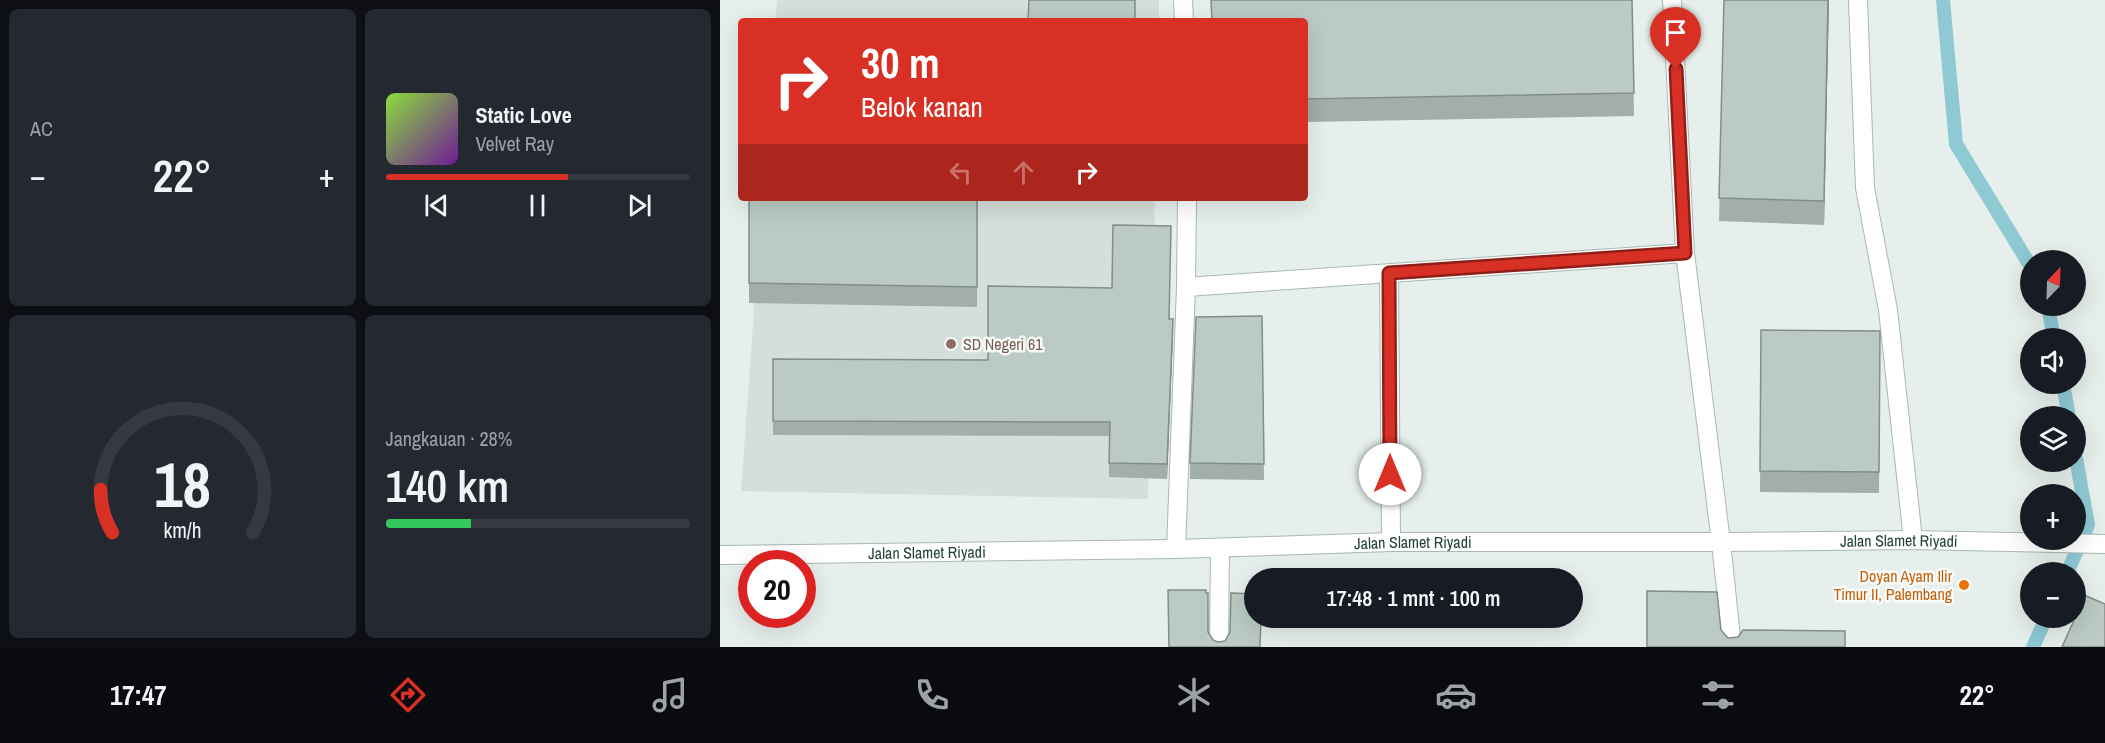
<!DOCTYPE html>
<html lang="id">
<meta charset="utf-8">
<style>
body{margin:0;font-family:"Archivo Narrow",sans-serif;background:#242831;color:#f1f3f6;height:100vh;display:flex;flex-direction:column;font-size:22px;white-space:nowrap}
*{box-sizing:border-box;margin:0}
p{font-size:20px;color:#9ea1a6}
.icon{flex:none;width:33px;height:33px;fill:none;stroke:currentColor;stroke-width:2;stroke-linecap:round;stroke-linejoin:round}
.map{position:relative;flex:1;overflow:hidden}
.drawer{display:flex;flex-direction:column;gap:9px;padding:9px;background:#0d0f14;width:720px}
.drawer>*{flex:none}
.hud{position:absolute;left:18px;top:18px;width:570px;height:183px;border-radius:6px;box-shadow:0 6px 24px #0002;background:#d93025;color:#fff;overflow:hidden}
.needle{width:39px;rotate:23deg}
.tools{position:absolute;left:1300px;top:250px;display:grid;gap:12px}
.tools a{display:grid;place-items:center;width:66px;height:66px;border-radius:50%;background:#171b24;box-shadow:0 6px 24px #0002;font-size:30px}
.speed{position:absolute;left:18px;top:550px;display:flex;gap:12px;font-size:30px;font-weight:700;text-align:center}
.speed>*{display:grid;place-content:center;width:78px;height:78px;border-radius:50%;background:#171b24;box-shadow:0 6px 24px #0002;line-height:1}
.speed .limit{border:9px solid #d22;background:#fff;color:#111}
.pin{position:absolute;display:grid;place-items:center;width:51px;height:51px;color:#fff;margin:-62px -26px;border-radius:50% 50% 50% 0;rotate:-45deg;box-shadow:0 0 6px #0007}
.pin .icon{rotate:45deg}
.me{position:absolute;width:66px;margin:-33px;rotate:0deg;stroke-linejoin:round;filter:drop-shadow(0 0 4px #0008)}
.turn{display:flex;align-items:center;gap:21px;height:126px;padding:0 24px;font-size:27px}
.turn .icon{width:78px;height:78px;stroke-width:2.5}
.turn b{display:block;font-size:42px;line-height:51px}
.lanes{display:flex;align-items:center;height:57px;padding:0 24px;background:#0003;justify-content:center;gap:30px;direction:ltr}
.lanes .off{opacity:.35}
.big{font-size:45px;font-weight:600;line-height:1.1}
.drawer .card{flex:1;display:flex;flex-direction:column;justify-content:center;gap:9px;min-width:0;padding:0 21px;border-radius:9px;background:#242831}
.drawer .dial{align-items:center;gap:0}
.dial svg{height:156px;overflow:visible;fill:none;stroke:#363941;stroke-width:7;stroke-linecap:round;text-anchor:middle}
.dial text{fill:#f1f3f6;stroke:none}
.song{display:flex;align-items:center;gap:18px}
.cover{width:72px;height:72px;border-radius:9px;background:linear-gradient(135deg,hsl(90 70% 55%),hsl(280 70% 35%))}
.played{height:6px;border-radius:3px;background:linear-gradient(90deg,#d93025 60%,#363941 60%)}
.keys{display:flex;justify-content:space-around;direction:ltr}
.heat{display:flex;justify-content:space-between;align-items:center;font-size:33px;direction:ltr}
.charge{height:9px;border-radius:4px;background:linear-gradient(90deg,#34c759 28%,#363941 0)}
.drawer .tiles{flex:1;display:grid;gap:9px;grid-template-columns:repeat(2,1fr)}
.trip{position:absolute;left:524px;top:568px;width:339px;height:60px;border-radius:30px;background:#171b24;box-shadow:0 6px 24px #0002;font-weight:600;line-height:60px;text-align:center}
.tab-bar{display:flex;height:96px;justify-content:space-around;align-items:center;background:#090b0e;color:#9ea1a6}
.tab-bar .icon{width:42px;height:42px}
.tab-bar .current{color:#d93025}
.tab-bar b{font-size:27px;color:#f1f3f6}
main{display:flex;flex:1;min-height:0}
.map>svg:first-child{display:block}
.built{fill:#d4dfda}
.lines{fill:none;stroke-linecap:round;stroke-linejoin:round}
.stream{stroke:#8ec9d4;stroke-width:14}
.service-casing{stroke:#a8b8b2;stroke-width:20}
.minor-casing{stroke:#a8b8b2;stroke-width:20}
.tertiary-casing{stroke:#a8b8b2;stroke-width:20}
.service{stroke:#fff;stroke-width:18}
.minor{stroke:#fff;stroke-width:18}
.tertiary{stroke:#fff;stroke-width:18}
.wall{fill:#a1aea9}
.shaded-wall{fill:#838d89}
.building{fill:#bbcac4;stroke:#838d89;stroke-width:1.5}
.route-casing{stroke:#8d1f18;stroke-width:15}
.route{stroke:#d93025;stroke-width:10}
.education-dot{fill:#8d6e63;stroke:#f7fbf9;stroke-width:2}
.food-dot{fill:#e8710a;stroke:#f7fbf9;stroke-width:2}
.labels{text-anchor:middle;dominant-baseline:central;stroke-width:5;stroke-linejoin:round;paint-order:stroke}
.education-label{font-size:16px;fill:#785e54;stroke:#f7fbf9;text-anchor:start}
.street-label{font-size:16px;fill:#24423a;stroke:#f7fbf9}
.food-label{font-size:16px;fill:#c56008;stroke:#f7fbf9;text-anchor:end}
</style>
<main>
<section class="drawer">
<div class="tiles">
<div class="card"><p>AC</p>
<div class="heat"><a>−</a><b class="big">22°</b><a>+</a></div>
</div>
<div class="card">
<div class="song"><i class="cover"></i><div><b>Static Love</b><p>Velvet Ray</p></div></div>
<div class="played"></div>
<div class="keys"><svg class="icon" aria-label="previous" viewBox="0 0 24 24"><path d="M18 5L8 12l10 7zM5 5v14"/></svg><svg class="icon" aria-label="pause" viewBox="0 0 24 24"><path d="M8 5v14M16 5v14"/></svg><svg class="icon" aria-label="next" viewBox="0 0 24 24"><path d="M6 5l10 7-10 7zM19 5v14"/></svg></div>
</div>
<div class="card dial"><svg viewBox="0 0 100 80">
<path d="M14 69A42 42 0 1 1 86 69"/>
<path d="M14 69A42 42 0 0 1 8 47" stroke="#d93025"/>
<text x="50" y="56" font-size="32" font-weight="700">18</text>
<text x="50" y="72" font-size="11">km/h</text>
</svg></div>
<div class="card"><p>Jangkauan · 28%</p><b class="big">140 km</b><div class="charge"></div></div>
</div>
</section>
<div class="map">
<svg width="1385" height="647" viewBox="0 0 1385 647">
<rect width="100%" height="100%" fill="#e6efeb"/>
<!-- built -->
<path class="built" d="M57,0h382v21h-384z
M42,198h393l-7,301 -407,-8z"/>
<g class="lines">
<!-- stream -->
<path class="stream" d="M1223,0l13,144 75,123
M1328,306l6,33
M1343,384l6,33
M1347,573l21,-48 -12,-67
M1313,647l13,-29"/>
<defs>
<path id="service" d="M463,0l1,21
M952,0l13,253 36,289 11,105
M669,273l2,269
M466,287l499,-34
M456,549l10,-262 1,-89"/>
<path id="minor" d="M1138,0l7,188 23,122 25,230
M499,647l1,-99"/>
<g id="tertiary">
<path id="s1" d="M0,555l456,-6 215,-7h330l192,-2 192,4"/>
</g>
</defs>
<!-- service casing -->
<use href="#service" class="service-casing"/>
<!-- minor casing -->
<use href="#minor" class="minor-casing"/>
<!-- tertiary casing -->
<use href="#tertiary" class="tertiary-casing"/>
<!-- service -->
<use href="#service" class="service"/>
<!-- minor -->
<use href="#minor" class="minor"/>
<!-- tertiary -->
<use href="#tertiary" class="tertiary"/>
</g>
<!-- wall -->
<path class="wall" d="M491,0h421l2,116 -329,6v-101h-94z
M1004,0h105l-5,225 -105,-4z
M29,198h228v109l-228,-4z
M542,316l2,164 -74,-1v-16z
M449,319l4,14 -6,146 -58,-2v-41l-336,-1v-76l215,1z
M1041,330l119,1 -1,162 -119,-1z"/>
<!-- shaded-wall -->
<path class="shaded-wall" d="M1108,0h1l-5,225v-24z
M453,319v14l-6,146v-15z"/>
<!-- building -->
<path class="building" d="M309,0h106v21h-107z
M491,0h421l2,93 -329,6v-78h-93z
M1004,0h104l-4,201 -105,-3z
M29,198h228v89l-228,-4z
M393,225l58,1 -2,93h4l-6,145 -58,-1 1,-41 -337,-1v-62l215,1v-74l124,2z
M542,316l2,148 -74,-1 6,-146z
M1041,330l119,1 -1,141 -119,-1z
M448,590h38v3h2v39l5,8 5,2 7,-1 5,-9 1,-39 23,1v24h7l-1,29h-91z
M927,591l70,1 4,38 7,8 10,-1 5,-7 102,1v16h-198z
M1364,595l21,9v43h-43l13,-29h1v-3z"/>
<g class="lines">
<defs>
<path id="route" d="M670,474l-1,-201 296,-20 -9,-184"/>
</defs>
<!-- route casing -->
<use href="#route" class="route-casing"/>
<!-- route -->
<use href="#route" class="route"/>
</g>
<!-- markers -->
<circle class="education-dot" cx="231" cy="344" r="6"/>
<circle class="food-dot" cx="1244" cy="585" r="6"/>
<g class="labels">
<!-- education labels -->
<g class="education-label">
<text x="243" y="344">SD Negeri 61</text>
</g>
<!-- street labels -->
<g class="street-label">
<text stroke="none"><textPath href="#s1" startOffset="1179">Jalan Slamet Riyadi</textPath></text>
<text stroke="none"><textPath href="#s1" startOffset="693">Jalan Slamet Riyadi</textPath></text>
<text stroke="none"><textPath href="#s1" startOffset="207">Jalan Slamet Riyadi</textPath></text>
</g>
<!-- food labels -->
<g class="food-label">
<text x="1232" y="576">Doyan Ayam Ilir<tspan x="1232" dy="18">Timur II, Palembang</tspan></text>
</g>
</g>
</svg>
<div class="tools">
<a><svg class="needle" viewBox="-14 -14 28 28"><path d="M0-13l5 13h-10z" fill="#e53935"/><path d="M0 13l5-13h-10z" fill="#9ea1a6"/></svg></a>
<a><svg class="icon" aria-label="sound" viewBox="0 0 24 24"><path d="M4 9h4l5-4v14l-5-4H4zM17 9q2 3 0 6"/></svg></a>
<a><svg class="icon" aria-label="layers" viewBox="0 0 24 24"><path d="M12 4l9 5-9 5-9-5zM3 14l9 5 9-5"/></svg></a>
<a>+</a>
<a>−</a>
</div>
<div class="speed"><div class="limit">20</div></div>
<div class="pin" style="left:956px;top:69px;background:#d93025"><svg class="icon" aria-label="arrive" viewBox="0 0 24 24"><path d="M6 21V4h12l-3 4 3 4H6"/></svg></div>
<svg class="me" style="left:670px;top:474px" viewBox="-20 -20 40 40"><circle r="19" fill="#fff"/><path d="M0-13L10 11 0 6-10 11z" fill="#d93025"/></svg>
<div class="trip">17:48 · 1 mnt · 100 m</div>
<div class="hud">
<div class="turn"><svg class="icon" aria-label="right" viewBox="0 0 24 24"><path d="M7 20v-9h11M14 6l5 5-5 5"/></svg><div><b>30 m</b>Belok kanan</div></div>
<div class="lanes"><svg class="icon off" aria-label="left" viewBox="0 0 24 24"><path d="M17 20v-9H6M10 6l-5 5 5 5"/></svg><svg class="icon off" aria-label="ahead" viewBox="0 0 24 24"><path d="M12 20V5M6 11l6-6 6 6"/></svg><svg class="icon" aria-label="right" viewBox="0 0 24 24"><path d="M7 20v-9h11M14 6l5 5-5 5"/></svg></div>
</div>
</div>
</main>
<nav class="tab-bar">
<b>17:47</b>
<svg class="icon current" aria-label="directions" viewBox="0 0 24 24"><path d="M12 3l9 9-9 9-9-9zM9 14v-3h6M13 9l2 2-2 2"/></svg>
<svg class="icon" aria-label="music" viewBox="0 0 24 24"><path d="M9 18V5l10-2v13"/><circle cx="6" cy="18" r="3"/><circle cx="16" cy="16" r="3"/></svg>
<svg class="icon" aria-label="phone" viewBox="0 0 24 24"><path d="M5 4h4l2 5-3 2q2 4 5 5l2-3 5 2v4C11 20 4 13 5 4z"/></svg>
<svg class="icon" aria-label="climate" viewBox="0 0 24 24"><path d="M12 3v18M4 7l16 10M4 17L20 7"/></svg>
<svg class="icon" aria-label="car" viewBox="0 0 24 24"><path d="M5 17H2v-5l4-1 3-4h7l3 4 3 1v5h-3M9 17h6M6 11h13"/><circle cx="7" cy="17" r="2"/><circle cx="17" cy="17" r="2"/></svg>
<svg class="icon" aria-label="filters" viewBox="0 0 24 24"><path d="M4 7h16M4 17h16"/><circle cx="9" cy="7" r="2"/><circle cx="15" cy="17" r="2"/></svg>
<b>22°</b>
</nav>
